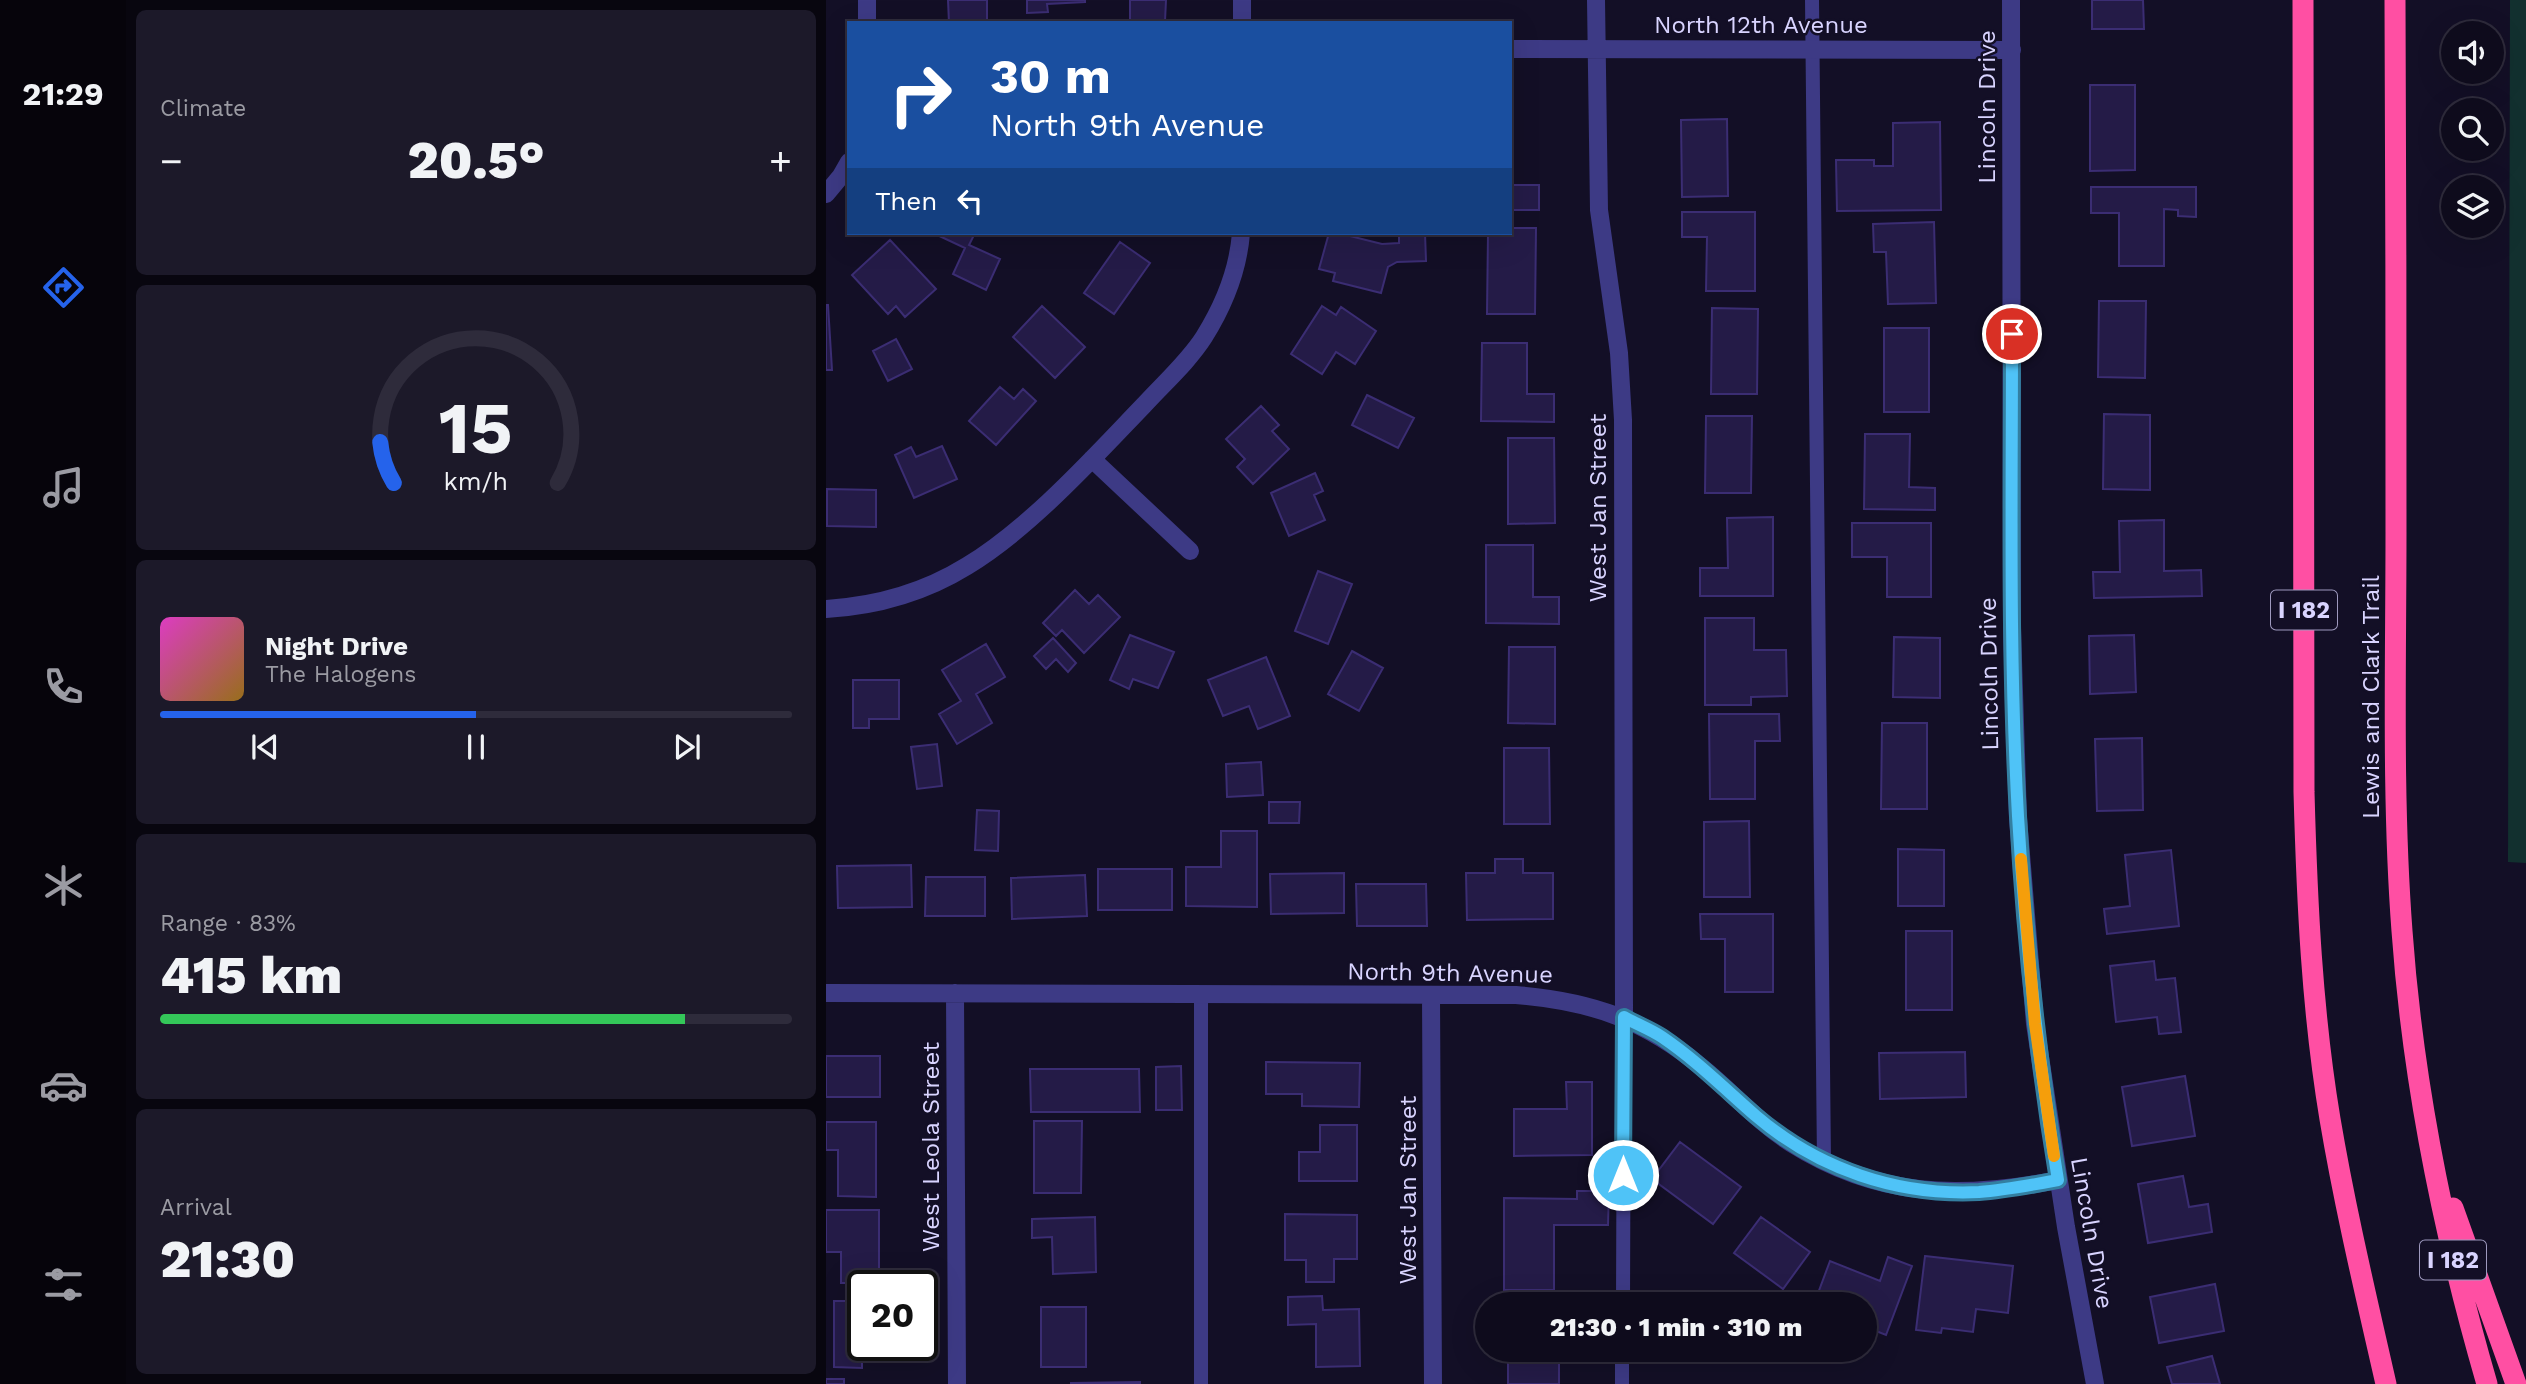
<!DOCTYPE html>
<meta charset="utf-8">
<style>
body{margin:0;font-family:"Work Sans",sans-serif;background:#1c1929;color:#f1f3f6;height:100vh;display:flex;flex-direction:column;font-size:26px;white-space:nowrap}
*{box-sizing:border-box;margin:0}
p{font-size:23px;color:#9b9ba3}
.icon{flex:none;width:38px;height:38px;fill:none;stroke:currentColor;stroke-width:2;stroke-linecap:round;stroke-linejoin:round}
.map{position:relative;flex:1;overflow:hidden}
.side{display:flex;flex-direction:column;gap:10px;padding:10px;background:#08060f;width:700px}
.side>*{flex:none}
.top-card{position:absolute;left:21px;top:21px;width:665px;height:214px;border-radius:0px;box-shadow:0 7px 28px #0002,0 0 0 2px #2e2b3b;background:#1a4fa0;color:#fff;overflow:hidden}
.fabs{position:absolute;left:1615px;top:21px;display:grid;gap:14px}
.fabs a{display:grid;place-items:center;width:63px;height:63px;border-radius:50%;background:#0e0b1c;box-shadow:0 7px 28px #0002,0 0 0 2px #2e2b3b;font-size:35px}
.speed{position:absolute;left:21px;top:1270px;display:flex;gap:14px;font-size:35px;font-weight:700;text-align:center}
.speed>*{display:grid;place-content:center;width:91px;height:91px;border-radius:50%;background:#0e0b1c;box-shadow:0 7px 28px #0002,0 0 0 2px #2e2b3b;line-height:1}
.speed .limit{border:4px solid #111;border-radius:10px;background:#fff;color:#111}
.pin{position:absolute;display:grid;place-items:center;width:60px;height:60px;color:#fff;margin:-30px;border:4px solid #fff;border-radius:50%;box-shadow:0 2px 7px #0007}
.me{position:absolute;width:77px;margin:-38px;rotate:0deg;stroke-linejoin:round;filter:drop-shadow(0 0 5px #0008)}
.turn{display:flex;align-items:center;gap:24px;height:147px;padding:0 28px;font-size:32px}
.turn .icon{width:91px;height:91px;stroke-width:2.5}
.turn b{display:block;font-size:49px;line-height:60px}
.then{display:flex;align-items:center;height:66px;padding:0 28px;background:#0003;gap:14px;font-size:26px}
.big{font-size:52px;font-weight:800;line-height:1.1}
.side .widget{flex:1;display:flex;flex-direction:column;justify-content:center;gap:10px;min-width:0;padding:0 24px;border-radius:10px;background:#1c1929}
.side .dial{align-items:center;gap:0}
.dial svg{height:182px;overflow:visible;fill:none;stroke:#2e2b3b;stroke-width:7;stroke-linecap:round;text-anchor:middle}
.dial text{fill:#f1f3f6;stroke:none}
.song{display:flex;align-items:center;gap:21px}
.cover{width:84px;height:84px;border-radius:10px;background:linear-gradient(135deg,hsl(310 70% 55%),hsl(40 70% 35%))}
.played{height:7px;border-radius:4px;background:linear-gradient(90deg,#2563eb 50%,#2e2b3b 50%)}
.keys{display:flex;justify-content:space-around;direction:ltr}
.heat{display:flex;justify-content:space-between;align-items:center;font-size:38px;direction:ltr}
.charge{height:10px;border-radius:5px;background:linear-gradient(90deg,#34c759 83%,#2e2b3b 0)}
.trip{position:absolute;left:649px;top:1292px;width:402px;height:70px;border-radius:35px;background:#0e0b1c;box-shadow:0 7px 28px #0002,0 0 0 2px #2e2b3b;font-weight:800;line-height:70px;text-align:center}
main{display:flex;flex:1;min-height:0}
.tab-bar{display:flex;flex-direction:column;width:126px;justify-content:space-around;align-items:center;background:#06040b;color:#9b9ba3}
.tab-bar .icon{width:49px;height:49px}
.tab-bar .current{color:#2563eb}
.tab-bar b{font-size:32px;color:#f1f3f6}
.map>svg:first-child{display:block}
.green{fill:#12302f}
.building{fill:#241b47;stroke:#3b2d73;stroke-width:2}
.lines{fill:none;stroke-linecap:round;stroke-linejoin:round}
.lane{stroke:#3d3a85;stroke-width:14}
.street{stroke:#3d3a85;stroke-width:18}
.highway{stroke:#ff4fa3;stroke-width:21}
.route-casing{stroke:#337fa1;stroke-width:18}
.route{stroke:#4fc3f7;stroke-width:12}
.slow{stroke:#f59e0b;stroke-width:12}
.labels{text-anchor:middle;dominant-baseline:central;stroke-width:5;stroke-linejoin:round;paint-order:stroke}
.shield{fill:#130f26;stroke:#9e99be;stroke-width:2}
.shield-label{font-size:23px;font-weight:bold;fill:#d9d4ff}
.street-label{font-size:24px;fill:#d9d4ff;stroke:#130f26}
</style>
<main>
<nav class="tab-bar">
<b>21:29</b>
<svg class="icon current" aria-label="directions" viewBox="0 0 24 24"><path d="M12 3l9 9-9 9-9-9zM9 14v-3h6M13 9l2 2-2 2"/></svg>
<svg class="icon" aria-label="music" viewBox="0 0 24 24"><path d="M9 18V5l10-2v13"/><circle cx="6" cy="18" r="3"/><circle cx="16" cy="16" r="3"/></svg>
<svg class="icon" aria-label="phone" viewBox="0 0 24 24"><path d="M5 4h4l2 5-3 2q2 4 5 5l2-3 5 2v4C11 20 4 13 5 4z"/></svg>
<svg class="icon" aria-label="climate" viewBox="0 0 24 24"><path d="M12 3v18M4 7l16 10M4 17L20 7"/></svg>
<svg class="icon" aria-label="car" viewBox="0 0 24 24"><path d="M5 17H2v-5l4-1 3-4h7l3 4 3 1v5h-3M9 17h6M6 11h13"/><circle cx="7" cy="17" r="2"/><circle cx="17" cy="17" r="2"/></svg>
<svg class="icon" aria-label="filters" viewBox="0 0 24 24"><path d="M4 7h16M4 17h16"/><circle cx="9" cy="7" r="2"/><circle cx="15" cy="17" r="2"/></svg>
</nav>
<section class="side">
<div class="widget"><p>Climate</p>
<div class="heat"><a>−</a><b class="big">20.5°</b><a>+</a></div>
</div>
<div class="widget dial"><svg viewBox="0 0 100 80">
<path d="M14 69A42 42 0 1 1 86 69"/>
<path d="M14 69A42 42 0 0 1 8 51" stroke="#2563eb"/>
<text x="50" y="56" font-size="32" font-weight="700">15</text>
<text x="50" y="72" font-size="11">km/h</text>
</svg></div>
<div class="widget">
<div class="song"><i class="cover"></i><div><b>Night Drive</b><p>The Halogens</p></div></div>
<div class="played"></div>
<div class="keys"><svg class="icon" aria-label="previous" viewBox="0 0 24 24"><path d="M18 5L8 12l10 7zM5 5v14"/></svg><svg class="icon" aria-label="pause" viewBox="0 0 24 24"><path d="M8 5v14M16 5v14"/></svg><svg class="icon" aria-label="next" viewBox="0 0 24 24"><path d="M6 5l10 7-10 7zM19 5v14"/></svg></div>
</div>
<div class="widget"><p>Range · 83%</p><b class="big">415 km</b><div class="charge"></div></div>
<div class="widget"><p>Arrival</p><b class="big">21:30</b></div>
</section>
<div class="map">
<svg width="1700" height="1384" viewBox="0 0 1700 1384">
<rect width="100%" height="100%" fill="#130f26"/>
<!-- green -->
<path class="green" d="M1684,0h16v863l-18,-1z"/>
<!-- building -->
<path class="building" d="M122,0h39v23h-38z
M201,0h58v2l-38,2 1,8 -21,1z
M304,0h36l-1,21h-35z
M1266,0h51l1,29h-52z
M246,21h30v2h-30z
M1264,85h45v85l-45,1z
M901,119l1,77 -46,1 -1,-77z
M1114,122l1,88 -104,1 -1,-51h38v6h19v-43z
M684,133l2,52h27v25h-29z
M1265,187h105v30l-18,-1v-6l-14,-1v57h-45v-53h-28z
M856,212h73v79h-49l1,-54h-25z
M1108,222l2,81 -48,1 -2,-52h-12l-1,-28z
M684,228h26l-1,86h-48l1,-81h22z
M107,233h42l-6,12 31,14 -14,31 -33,-16 12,-26z
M503,233h9l44,11 17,-1v-10h26l1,28 -29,1 -9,5 -7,26 -48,-12 2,-8 -16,-4z
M64,240l46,49 -31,28 -9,-11 -8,8 -36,-39z
M294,242l30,21 -36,51 -30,-21z
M1273,301h47l-1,77 -47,-1z
M0,305h2l4,65h-6z
M216,306l43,41 -30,31 -42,-41z
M496,306l14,9 5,-8 35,24 -21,33 -19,-12 -14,22 -31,-20z
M886,308l46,1 -1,85h-46z
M1058,328h45v84h-45z
M70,339l16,30 -24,12 -15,-30z
M656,343h45v51h27v28l-73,-1z
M174,387l14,12 9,-10 13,12 -40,44 -27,-24z
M541,395l47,23 -16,30 -46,-23z
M435,406l18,19 -7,6 17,18 -36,35 -16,-17 8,-8 -19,-20z
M1278,414l46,1v75l-47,-1z
M880,416h46l-1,77h-46z
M1039,434h45l-1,53 26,1v22l-71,-1z
M682,438h46l1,85 -47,1z
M116,446l15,33 -43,19 -19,-43 16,-8 5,10z
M489,473l8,18 -9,4 11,25 -36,16 -18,-43z
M1,489l49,1v37l-49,-1z
M947,517v79h-73v-28h28l-1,-50z
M1338,520v51l37,-1 1,26 -108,2 -1,-26h27l-1,-51z
M1026,523h79v74h-44v-40h-35z
M660,545h47v52h26v27l-73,-1z
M492,571l34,13 -24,60 -33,-13z
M249,590l14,14 9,-9 22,22 -36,36 -22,-23 -6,6 -13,-13z
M879,618h49v32h32l1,46 -36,1v8h-46z
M304,635l44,17 -16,36 -25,-9 -4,10 -19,-9z
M1308,635l2,57 -46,2 -1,-58z
M1068,637l46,1v60l-47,-1z
M227,638l23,25 -8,9 -12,-13 -10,10 -12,-13z
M160,644l19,33 -29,17 16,29 -35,21 -18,-30 22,-13 -19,-31z
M683,647h46v77l-47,-1z
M526,651l31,17 -24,43 -31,-17z
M440,657l24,59 -32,13 -9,-23 -26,10 -15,-36z
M27,680h46v39h-30v9h-16z
M883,714h70l1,27h-25v58h-45z
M1056,723h45v86h-46z
M1316,738l1,72 -46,1 -2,-72z
M111,744l5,42 -25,3 -6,-42z
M678,748h45l1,76h-46z
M435,762l2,33 -36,2 -1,-33z
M443,802h31l-1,21h-30z
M151,810l22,1 -1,40 -23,-1z
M923,821l1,76h-46v-75z
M395,831h36v76l-71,-1v-39h35z
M1072,849l46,1v56h-46z
M1345,850l8,76 -72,8 -3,-25 26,-3 -5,-51z
M669,859h28v14h30v46l-86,1 -1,-47h29z
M85,865l1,42 -74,1 -1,-42z
M272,869h74v41h-74z
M518,873v40l-73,1 -1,-40z
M259,875l2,41 -75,3 -1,-41z
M100,877h59v39h-60z
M530,884h70l1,42h-70z
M874,914h73v78h-48v-53h-24z
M1080,931h46v79h-46z
M1328,961l2,19 19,-2 6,54 -22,2 -2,-17 -41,5 -6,-56z
M1139,1052l1,45 -86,2 -1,-46z
M0,1056h54v41h-54z
M440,1062l94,1 -1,44 -57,-1v-12h-36z
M355,1066l1,44h-26v-43z
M204,1069h109l1,43h-109z
M1359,1076l10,60 -63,10 -10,-59z
M740,1082h26v73l-78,1v-47h53z
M208,1121h48l-1,72h-47z
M0,1122h50v75l-38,-1v-46h-12z
M494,1125h37v56h-58v-29h21z
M854,1142l61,45 -28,37 -61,-45z
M1357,1176l6,31 19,-3 4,28 -64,11 -10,-59z
M751,1191h32l-1,34h-54v65h-50v-92l73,1z
M0,1210h53v73h-38v-31h-15z
M459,1214l72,1v44h-23v23h-28v-22h-21z
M269,1217l1,55 -43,2 -1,-37 -20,1v-19z
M935,1217l49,35 -27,37 -49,-36z
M1099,1256l88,10 -5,47 -32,-4 -3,23 -31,-4 -1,5 -25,-3z
M1062,1257l24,9 -26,69 -20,-8v-23h-52l16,-43 50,20z
M1389,1284l9,47 -65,12 -9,-46z
M496,1296l1,14 36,-1 1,57 -44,1v-43l-28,1v-28z
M8,1301h29v45h16v15h-17v7l-28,-1z
M215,1307h45v60h-45z
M682,1349h51v35h-51z
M1386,1356l8,28h-48l-5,-17z
M0,1379h18v5h-18z
M314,1382v2h-69v-1z"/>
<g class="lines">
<!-- lane -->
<path class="lane" d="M986,0l12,1162
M375,994v390
M797,1304l1,-287
M796,1384v-35"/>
<!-- street -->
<path class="street" d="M41,0v23
M770,0l3,210 20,143 4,67 1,597
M1185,0l1,628 6,190 17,206 31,203 29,157
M416,23v-23
M684,49l502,1
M0,194l15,-18 8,-14
M266,459l98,92
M0,609c49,-3 99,-17 141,-43 63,-38 126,-108 177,-161 20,-22 44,-43 60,-68 20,-32 34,-66 37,-104
M0,993l690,2c75,6 131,25 189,75 29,24 54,53 86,73 87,55 169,56 267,37
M129,993l2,391
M605,995l2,389"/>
<!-- highway -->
<path class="highway" d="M1477,0l1,792c3,110 8,219 26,327 15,89 36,177 56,265
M1569,0c1,177 1,355 1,532 0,133 -4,267 6,399 11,154 42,305 85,453
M1627,1208l63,176"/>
</g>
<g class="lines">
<defs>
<path id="route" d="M797,1175l1,-158c12,7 26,12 38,20 34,23 63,52 94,79 62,53 141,80 223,76 27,-2 53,-7 79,-12 -20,-120 -33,-242 -40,-364 -9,-160 -6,-321 -6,-482"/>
</defs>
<!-- route casing -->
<use href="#route" class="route-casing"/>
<!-- route -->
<use href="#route" class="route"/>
<!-- slow -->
<path class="slow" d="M1195,859l14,165 19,132"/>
</g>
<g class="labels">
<!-- shield labels -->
<g class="shield">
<rect x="1445" y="590.5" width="66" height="39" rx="5"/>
<rect x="1594" y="1240.5" width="66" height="39" rx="5"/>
</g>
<g class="shield-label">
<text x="1478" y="610">I 182</text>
<text x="1627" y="1260">I 182</text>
</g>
<!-- street labels -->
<g class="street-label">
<text x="935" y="25">North 12th Avenue</text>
<text transform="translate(1161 107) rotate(-90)">Lincoln Drive</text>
<text transform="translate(772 508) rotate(-90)">West Jan Street</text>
<text transform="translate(1163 674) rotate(-91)">Lincoln Drive</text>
<text transform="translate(1545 697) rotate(-90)">Lewis and Clark Trail</text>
<text transform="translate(624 973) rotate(1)">North 9th Avenue</text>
<text transform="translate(105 1147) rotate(-90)">West Leola Street</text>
<text transform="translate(582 1190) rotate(-90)">West Jan Street</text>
<text transform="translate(1266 1233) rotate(80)">Lincoln Drive</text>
</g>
</g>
</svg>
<div class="fabs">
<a><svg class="icon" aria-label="sound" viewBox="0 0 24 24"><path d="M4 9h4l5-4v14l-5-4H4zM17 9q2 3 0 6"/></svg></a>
<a><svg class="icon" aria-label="search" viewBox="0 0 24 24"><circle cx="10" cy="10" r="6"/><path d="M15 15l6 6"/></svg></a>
<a><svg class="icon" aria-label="layers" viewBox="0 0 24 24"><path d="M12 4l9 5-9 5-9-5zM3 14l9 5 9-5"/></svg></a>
</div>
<div class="speed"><div class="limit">20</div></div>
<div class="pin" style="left:1186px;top:334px;background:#d93025"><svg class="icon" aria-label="arrive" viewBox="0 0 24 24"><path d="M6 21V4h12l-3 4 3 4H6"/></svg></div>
<svg class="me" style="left:797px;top:1175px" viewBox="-20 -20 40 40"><circle r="17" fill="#4fc3f7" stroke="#fff" stroke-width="3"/><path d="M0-11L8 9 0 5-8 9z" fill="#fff"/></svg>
<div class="trip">21:30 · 1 min · 310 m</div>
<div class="top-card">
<div class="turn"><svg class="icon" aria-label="right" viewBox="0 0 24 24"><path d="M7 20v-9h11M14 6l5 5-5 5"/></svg><div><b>30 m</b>North 9th Avenue</div></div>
<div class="then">Then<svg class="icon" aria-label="left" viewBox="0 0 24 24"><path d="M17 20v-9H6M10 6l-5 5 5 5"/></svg></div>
</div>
</div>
</main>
